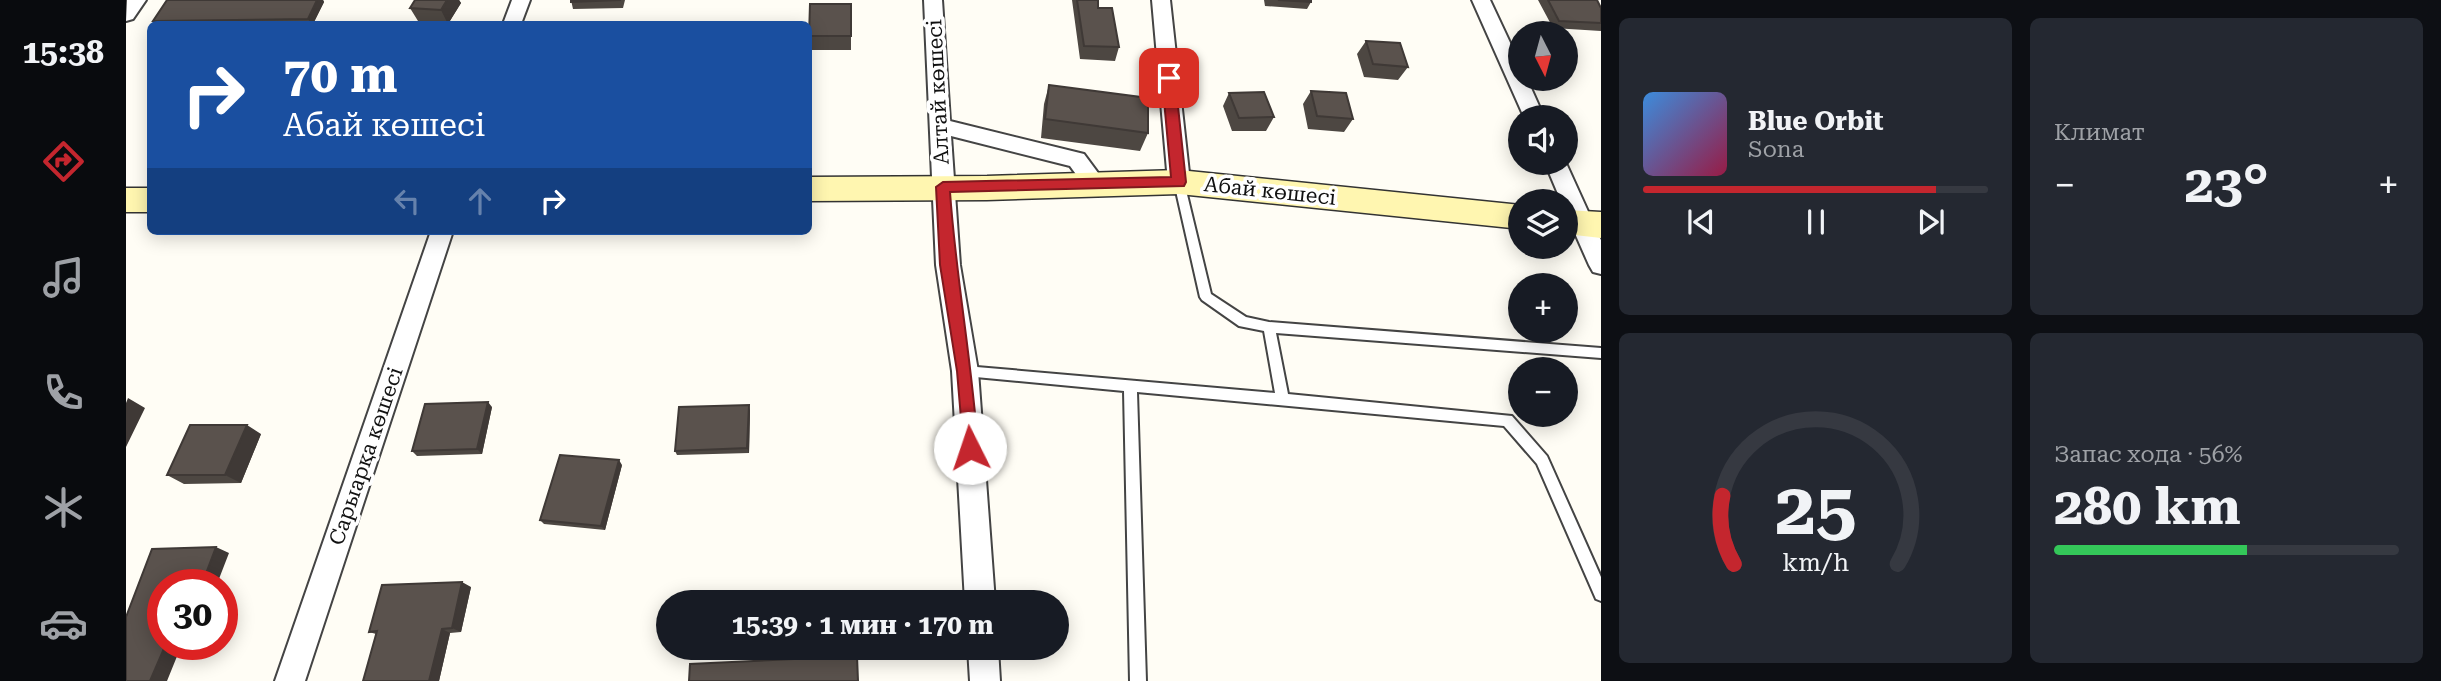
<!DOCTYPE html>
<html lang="ru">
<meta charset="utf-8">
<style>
body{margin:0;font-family:"Roboto Serif",serif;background:#242831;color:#f1f3f6;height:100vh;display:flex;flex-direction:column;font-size:26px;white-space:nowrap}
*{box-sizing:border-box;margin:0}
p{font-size:23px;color:#9ea1a6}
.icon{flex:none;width:38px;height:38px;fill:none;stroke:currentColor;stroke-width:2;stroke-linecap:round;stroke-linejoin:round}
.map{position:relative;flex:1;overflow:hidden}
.drawer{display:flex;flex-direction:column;gap:18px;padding:18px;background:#0d0f14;width:840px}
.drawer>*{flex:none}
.hud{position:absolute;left:21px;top:21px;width:665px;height:214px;border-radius:10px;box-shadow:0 4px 18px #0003;background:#1a4fa0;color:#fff;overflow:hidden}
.needle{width:46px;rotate:174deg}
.fabs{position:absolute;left:1382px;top:21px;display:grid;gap:14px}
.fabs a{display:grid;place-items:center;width:70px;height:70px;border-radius:50%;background:#171b24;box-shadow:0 4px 18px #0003;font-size:35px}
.speed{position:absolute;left:21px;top:569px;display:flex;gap:14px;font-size:35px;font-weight:700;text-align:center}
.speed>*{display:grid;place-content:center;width:91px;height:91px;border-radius:50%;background:#171b24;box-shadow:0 4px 18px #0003;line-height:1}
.speed .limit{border:10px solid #d22;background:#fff;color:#111}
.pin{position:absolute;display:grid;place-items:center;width:60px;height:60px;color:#fff;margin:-30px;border-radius:14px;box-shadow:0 4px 10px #0006}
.me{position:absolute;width:77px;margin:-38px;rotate:356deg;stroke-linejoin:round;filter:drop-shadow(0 0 5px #0008)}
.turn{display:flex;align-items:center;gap:24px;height:147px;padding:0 21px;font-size:32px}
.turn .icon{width:91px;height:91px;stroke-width:2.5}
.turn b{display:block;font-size:49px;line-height:60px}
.lanes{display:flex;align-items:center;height:66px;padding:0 21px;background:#0003;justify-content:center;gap:35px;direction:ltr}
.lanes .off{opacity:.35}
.big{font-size:52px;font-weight:700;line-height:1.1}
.drawer .widget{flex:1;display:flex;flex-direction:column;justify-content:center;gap:10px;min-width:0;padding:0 24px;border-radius:10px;background:#242831}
.drawer .dial{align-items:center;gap:0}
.dial svg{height:182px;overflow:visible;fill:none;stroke:#363941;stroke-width:7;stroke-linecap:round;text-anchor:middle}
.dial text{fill:#f1f3f6;stroke:none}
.song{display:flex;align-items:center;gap:21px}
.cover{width:84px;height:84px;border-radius:10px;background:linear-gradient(135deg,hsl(210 70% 55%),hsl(340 70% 35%))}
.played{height:7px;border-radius:4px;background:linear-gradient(90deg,#c4262e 85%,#363941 85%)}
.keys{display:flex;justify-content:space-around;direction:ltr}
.heat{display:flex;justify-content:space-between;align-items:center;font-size:38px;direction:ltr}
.charge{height:10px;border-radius:5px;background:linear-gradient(90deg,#34c759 56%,#363941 0)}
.drawer .tiles{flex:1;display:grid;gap:18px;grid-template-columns:repeat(2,1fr)}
.trip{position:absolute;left:530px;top:590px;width:413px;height:70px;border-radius:35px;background:#171b24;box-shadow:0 4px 18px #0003;font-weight:700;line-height:70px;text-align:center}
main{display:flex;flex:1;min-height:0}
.menu{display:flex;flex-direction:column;width:126px;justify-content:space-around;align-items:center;background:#090b0e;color:#9ea1a6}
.menu .icon{width:49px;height:49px}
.menu .current{color:#c4262e}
.menu b{font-size:32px;color:#f1f3f6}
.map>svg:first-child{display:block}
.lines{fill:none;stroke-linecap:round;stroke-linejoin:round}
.service-casing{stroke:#444;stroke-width:4}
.minor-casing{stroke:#444;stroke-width:4}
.secondary-casing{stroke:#333;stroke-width:3}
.service{fill:#fff;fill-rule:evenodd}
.minor{fill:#fff;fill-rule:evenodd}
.secondary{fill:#fff6b0;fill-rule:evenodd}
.wall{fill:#4d4742}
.shaded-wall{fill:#3f3936}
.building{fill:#5a524d;stroke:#3f3936;stroke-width:2}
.route{fill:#c4262e;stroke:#7f191e;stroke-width:2}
.labels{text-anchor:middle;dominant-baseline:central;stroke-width:7;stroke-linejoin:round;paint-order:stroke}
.street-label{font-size:21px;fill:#111;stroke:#fff}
</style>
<main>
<nav class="menu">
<b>15:38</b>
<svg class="icon current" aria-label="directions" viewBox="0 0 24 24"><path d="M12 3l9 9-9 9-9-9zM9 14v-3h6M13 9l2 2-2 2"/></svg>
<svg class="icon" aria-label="music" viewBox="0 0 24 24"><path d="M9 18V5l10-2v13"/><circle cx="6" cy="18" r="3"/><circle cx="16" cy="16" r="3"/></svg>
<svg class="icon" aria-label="phone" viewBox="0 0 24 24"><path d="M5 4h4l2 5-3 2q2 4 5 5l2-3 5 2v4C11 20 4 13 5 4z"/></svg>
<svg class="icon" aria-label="climate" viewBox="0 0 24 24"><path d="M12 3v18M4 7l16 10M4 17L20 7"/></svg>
<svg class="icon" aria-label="car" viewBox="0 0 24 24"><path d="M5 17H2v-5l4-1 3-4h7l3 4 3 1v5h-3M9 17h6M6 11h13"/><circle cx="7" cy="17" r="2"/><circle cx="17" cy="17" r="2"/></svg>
</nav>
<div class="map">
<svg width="1475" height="681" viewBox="0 0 1475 681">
<rect width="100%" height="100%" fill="#fffdf5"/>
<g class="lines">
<defs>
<path id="service" d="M1053,178l5,4 27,112 35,23 23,5 332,26v10l-325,-25 12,61 224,22 35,40 54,121v24l-5,-2 -59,-135 -33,-38 -367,-34 9,289h-16l-6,-290 -159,-15 -4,-1 -2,-4 2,-4 4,-1 310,27 -11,-62 -25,-5 -37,-26 -2,-3 -26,-115z"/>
<path id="minor" d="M1,0h19l-13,19 -7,2z
M386,0h18l-9,24h-18z
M798,0h18l8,121 134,33 23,31 -3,6 -8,2 -8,-2 -18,-25 -119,-30 9,129 18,106 17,231h-30l-13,-231 -16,-106z
M1026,0h18l20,182 -3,6 -8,2 -8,-2 -3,-6z
M1346,0h18l31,66v13h6l17,38h-20z
M1419,163h21l35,77v34l-8,-2 -4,-7 -23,-52v-12h-5z
M305,231h22l-148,450h-30z
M842,648h30l2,33h-30z"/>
<path id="secondary" d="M1053,170l342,35v24l-342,-35 -192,6 -179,1v-24l179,-1z
M0,188h24v24h-24z
M1440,210l35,2v26l-35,-4z"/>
</defs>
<!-- service casing -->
<use href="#service" class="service-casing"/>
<!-- minor casing -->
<use href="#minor" class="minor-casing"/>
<!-- secondary casing -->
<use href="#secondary" class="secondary-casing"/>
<!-- service -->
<use href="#service" class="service"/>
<!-- minor -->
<use href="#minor" class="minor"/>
<!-- secondary -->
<use href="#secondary" class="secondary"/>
</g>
<!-- wall -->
<path class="wall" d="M41,0h156l1,2 -11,22h-157l-3,-3z
M289,0h44l2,3 -13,21 -30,-3 -8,-13z
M445,0h54l-2,8 -50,1z
M946,0h26v8l21,39 -4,14 -35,-2z
M1138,0h47v2l-4,7 -42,-3z
M1412,0h59l4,8v23l-48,-3z
M725,4v46h-41l-1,-14z
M1240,41l42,26 -10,13 -34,-3 -7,-23z
M923,85l99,48 -8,18 -99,-13 3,-34z
M1185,91l42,28 -9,13 -36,-3 -5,-25z
M1103,93l45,24 -8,14h-34l-9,-25z
M366,407l-10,47 -65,2 -5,-5z
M624,410l-1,43 -72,2 -2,-4z
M135,434l-20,49 -57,1 -17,-9z
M496,465l-17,65 -61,-6 -4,-4z
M345,587l-10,45 -11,1 -11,48h-76l13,-47 -7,-2z"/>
<!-- shaded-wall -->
<path class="shaded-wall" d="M191,0h6l1,2 -11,22h-1l-4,-5z
M321,0h12l2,3 -13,21 -7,-14z
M2,398l17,10 -19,39v-44z
M362,402l4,5 -10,47 -5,-5z
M623,405l1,5 -1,43 -2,-5z
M121,425l14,9 -20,49 -16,-8z
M493,460l3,5 -17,65 -4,-4z
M90,547l13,6 -12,31h-15z
M336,582l9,5 -10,45 -9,-4z
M316,629l8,4 -11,48h-10z
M40,644h16l-15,37h-17z"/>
<!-- building -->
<path class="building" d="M41,0h150l-9,19 -155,2z
M289,0h32l-6,10 -31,-2z
M445,0h50l-50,2z
M951,0h21v8h14l7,39 -35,-1z
M1152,0h33v2z
M1422,0h49l4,8v15l-42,-2z
M684,4h41v32h-42z
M1240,41l34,2 8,24 -35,-3z
M923,85l99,13v35l-103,-14z
M1185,91l35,2 7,26 -36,-3z
M1138,92l10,25 -35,1 -10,-25z
M362,402l-11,47 -65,2 13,-47z
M623,405l-2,43 -72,3 4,-44z
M64,425h57l-22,50h-58z
M434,455l59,5 -18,66 -61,-6z
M90,547l-14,37h-39v60h3l-16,37h-24v-64l26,-68z
M336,582l-10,46 -10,1 -13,52h-66l14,-50 -8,1 13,-47z
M731,656l1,25h-169l1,-17z"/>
<!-- route -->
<path class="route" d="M1043,74l6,4 11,104 -2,4 -234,6c6,86 22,170 28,256l-2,6 -6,2 -6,-2 -7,-83 -17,-106 -4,-78 7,-5 228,-5 -9,-99z"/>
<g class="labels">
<!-- street labels -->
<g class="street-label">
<text transform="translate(812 92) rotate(-93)">Алтай көшесі</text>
<text transform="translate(1144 191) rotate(6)">Абай көшесі</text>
<text transform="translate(240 456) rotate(-71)">Сарыарқа көшесі</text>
</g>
</g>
</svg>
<div class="fabs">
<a><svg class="needle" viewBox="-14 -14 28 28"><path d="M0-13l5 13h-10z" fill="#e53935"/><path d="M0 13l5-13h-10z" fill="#9ea1a6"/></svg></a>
<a><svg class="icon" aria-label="sound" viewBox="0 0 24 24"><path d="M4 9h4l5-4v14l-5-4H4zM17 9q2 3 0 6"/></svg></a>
<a><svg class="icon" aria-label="layers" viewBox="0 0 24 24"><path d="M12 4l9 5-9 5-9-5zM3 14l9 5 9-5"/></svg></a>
<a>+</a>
<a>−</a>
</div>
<div class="speed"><div class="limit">30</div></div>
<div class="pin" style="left:1043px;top:78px;background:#d93025"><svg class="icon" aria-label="arrive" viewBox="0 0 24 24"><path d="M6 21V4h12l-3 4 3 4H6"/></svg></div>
<svg class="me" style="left:844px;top:448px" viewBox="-20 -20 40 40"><circle r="19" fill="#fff"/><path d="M0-13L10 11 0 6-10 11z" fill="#c4262e"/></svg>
<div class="trip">15:39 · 1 мин · 170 m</div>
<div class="hud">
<div class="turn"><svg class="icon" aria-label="right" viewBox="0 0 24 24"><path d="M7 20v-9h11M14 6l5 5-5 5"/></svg><div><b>70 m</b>Абай көшесі</div></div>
<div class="lanes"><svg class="icon off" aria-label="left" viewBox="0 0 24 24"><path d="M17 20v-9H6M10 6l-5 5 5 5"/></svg><svg class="icon off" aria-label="ahead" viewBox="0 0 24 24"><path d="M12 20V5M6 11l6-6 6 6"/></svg><svg class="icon" aria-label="right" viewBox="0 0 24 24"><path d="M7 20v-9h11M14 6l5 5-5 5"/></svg></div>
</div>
</div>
<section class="drawer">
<div class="tiles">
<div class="widget">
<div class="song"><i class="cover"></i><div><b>Blue Orbit</b><p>Sona</p></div></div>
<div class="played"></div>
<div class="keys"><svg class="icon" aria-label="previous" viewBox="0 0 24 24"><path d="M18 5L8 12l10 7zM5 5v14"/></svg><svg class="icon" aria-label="pause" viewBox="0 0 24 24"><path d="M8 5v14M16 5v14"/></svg><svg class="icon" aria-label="next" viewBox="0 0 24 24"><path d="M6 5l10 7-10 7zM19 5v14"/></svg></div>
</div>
<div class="widget"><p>Климат</p>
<div class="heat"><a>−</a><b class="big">23°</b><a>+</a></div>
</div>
<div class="widget dial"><svg viewBox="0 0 100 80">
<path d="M14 69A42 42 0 1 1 86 69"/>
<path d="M14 69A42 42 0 0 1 9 39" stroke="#c4262e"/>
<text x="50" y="56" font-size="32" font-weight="700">25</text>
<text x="50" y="72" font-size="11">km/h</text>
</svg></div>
<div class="widget"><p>Запас хода · 56%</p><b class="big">280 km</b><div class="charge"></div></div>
</div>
</section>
</main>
